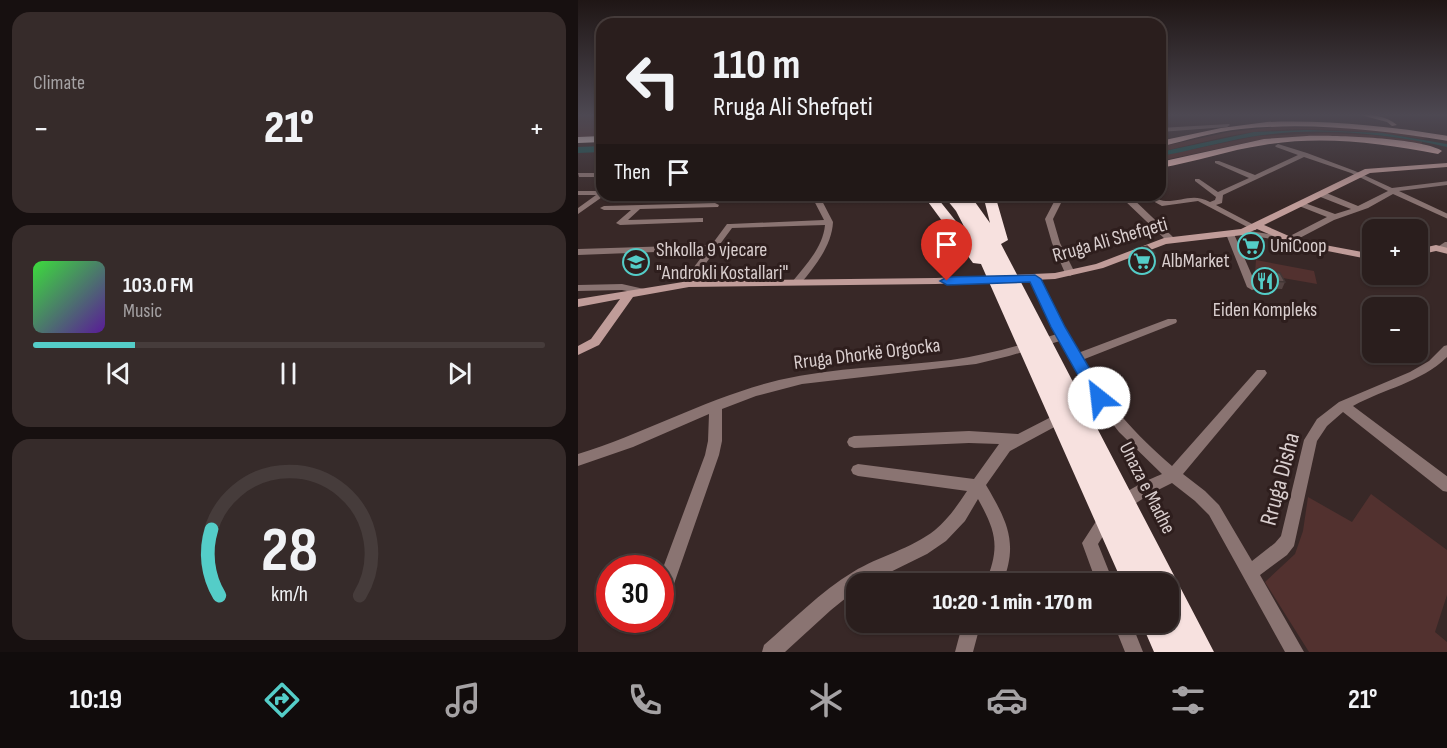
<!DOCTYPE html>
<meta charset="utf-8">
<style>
body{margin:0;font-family:"Sofia Sans Condensed",sans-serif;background:#362b2a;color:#f1f3f6;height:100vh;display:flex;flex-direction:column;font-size:22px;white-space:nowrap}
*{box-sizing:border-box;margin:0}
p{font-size:20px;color:#a5a2a4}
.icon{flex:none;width:33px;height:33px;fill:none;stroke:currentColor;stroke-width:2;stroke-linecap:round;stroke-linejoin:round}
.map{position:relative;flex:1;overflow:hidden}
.panel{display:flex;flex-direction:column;gap:12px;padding:12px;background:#171010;width:578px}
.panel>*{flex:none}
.top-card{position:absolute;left:18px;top:18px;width:570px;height:183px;border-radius:18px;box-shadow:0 2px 4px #0004,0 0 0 2px #463c3b;background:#2a1e1d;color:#f1f3f6;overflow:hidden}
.controls{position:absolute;left:784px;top:219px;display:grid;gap:12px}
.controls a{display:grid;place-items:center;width:66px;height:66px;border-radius:12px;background:#2a1e1d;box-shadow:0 2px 4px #0004,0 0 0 2px #463c3b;font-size:30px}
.speed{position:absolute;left:18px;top:555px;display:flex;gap:12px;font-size:30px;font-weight:700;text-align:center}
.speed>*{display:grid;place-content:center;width:78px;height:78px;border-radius:50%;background:#2a1e1d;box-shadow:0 2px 4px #0004,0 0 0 2px #463c3b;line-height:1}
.speed .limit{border:9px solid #d22;background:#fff;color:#111}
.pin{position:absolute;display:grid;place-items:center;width:51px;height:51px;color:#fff;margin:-62px -26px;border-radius:50% 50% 50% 0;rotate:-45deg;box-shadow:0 0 6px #0007}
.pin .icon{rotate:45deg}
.me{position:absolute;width:66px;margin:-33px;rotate:331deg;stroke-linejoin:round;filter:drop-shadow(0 0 4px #0008)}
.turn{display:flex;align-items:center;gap:21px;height:126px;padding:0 18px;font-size:27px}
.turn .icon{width:78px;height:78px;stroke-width:2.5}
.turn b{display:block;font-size:42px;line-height:51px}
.then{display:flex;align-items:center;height:57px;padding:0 18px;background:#0003;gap:12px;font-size:22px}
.big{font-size:45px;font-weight:800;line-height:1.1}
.panel .widget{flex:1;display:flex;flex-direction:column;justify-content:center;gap:9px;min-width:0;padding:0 21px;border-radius:18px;background:#362b2a}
.panel .dial{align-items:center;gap:0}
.dial svg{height:156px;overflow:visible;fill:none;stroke:#463c3b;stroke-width:7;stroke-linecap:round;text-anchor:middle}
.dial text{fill:#f1f3f6;stroke:none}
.song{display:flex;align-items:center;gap:18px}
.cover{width:72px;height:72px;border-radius:9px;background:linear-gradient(135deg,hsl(120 70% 55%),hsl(270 70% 35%))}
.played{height:6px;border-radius:3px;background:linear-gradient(90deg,#54cdc8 20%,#463c3b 20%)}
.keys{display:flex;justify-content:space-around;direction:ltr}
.heat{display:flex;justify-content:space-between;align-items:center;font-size:33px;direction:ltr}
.trip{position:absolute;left:268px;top:573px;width:333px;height:60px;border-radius:18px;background:#2a1e1d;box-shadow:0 2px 4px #0004,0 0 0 2px #463c3b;font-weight:800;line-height:60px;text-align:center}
.tab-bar{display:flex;height:96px;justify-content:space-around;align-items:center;background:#110c0c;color:#a5a2a4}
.tab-bar .icon{width:42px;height:42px}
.tab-bar .current{color:#54cdc8}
.tab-bar b{font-size:27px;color:#f1f3f6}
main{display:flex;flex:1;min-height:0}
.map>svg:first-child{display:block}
.green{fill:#52312f}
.water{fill:#175754}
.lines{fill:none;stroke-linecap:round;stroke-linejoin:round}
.river{fill:#175754;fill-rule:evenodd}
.street{fill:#8a7472;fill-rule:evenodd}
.secondary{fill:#c09c99;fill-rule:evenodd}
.primary{fill:#e9bbb8;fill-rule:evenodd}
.highway{fill:#f7e1df;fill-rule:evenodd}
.wall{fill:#534342}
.shaded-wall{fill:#433736}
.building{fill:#604e4d;stroke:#433736;stroke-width:1.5}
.route{fill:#1a73e8;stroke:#114b97;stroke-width:1.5}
.labels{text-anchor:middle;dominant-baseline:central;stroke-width:6;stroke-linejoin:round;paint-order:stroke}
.street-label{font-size:20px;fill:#d9cece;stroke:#2e1e1d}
.poi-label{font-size:20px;fill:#d9cece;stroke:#2e1e1d;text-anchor:start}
.near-street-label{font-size:24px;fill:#d9cece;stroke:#2e1e1d}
</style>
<main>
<section class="panel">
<div class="widget"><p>Climate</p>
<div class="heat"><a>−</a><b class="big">21°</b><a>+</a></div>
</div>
<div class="widget">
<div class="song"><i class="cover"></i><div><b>103.0 FM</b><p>Music</p></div></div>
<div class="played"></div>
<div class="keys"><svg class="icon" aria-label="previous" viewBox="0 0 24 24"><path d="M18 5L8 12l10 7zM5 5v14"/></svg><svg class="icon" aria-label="pause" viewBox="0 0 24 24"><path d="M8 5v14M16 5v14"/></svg><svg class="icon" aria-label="next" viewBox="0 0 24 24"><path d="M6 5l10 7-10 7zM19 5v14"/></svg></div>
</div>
<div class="widget dial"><svg viewBox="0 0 100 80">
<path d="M14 69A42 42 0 1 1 86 69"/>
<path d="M14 69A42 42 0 0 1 10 35" stroke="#54cdc8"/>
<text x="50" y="56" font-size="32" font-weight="700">28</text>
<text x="50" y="72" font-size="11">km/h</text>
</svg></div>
</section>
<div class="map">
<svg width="870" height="652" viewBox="0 0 870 652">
<rect width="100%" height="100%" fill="#382827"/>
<!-- green -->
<path class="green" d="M0,114h24v23l-24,2z
M696,127l84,1 69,9 -4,2c-55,-8 -113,-13 -169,-7 -31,4 -63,13 -94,20v-5l69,-15z
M746,133l49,2 49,6v4l-134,-8 -34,4 -94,20v-5l97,-20z
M678,260l58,11 3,13 -62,-11z
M793,494l76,56v45l-12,37 12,10v10h-138l-44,-70 30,-28 8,-23 5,-34 44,25z"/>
<!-- water -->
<path class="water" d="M729,130l75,3 65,11v3c-63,-14 -133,-21 -197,-10 -30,5 -60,14 -90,19v-4l94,-20z"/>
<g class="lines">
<!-- river -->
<path class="river" d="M24,146v6l-24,1v-6z"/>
<!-- street -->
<path class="street" d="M651,124l1,1 -3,2 -67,5v-4z
M700,144l29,9 48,18 37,17 56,-7v4l-49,6 49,23v5l-55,-25 -25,14 -34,12 -42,22 -52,-8 -1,-2 4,-2 45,7 39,-20 -28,-11v-4h3l33,12 16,-5 -33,-13v-4h6l34,14 30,-15 -37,-18 -47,-16 -81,38 -1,8 -6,2 40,21v4h-3l-55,-29 -36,5 -20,-11c11,0 16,6 24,6 18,0 27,-8 44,1l5,-2 1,-3 -21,-16v-2h4l19,13 31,-14 -34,-15v-2h4l36,14 43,-20 -22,-8 -1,-1z
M0,173h24v4h-23z
M0,191h24v4h3l-27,19v-6l18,-13h-18z
M233,195h8l14,27c-1,23 -18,45 -33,62h-6l-2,-2c14,-17 31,-35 33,-57l-93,3 -43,58 -3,1 -5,-3 26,-34 -129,5v-6l128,-4 4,2 17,-23h3l94,-4z
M486,195h9l-12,8 -8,16 7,24 15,30 -5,3 -5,-3 -13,-30 -7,-24 10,-19z
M545,195h6l44,42v4h-6l-44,-42z
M137,203l4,2 -1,2 -78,2 -12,11 75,-2v4h-3l-80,3 -4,-2 15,-13h-27l-4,-2 4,-2z
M649,232h6l1,2 23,53 -2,2 -3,1 -5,-3 -21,-53z
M867,242h3v6l-6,3 -3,-1v-4z
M457,276l5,3 38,74 90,-34h8l1,2 -1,2 -94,37c25,43 53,74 90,106l85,-96h8l2,3 -2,3 -82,98 22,17 14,14 33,56 23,-18 6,-7 23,-96 13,-21 22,-17 71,-30 19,-11 15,-15 4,-1v11c-27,27 -63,32 -95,50l95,71v15l-5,-1 -100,-79 -16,14 -10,15 -23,105 -7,9 -27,20 44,77h-19l-76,-137 -14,-14 -23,-18 -22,11 -29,19 -5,-2 -3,-5c7,-14 35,-26 49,-32l-43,-42 -22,-28 -87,47 -24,34c21,36 33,58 16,99h-17c15,-36 12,-51 -7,-85l-13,22 -19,20 -19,13 -61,30h-9v5l-26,21 -46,42h-23l2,-7c29,-25 56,-53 89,-73 26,-16 58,-23 82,-42 13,-11 23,-25 32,-39l-109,-15 -5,-2 -2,-4 2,-4 5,-2 116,15 25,-35 -30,-1 -115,5 -5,-2 -2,-4 2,-4 5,-2 115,-5 49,3 74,-38 -32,-55 -51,15 -33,8 -174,20 -46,12 -34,13v32l-3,14 -44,126 -2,6 -6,2 -6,-2 -1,-11 45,-121 3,-14 1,-27 -76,33 -55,19v-12c68,-21 131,-57 201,-74 56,-13 114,-13 172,-20 36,-5 71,-15 106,-26l-27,-55z
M44,284l22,5 2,2 -5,3 -19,-4 -44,1v-6z
M529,510l5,2 3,5 -17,27 16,40h-17l-15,-41 20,-31z
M385,622h18l-8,30h-18z
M535,622h18l12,30h-18z"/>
<!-- secondary -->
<path class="secondary" d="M779,114c13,0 30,2 40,11l-5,1 -5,-4z
M870,163v4l-78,6 -106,52 34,15 75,14v6l-81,-16 -35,-15 -14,6 -77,9 -63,24 -48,11 -119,5 -247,3 -56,10 -34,48 -21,10v-9l13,-7 29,-40 -42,8v-8l111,-18 247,-3 119,-5 41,-9 68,-26 77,-9 124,-60z
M858,245l12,3v6l-12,-3 -18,4v-6z"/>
<!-- primary -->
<path class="primary" d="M689,122c61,-2 120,4 181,14v5c-69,-11 -138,-19 -207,-12 -27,3 -54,11 -81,18v-6l61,-13z
M729,136c26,-1 116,2 135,15l-4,3c-57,-11 -116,-19 -174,-9 -35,5 -69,17 -104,23v-6l104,-23z"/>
<!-- highway -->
<path class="highway" d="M24,136v6l-24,1v-6z
M345,195h12l36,45 -15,-29 -13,-16h13l6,7 -5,-7h13l20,28 -7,-28h12l13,45 -7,4 213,408h-60l-13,-30h28v-38h-46l-142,-320 -8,-1z"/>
</g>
<!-- wall -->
<path class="wall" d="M556,249l19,14 -13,3 -8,-7z
M679,268l28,14 -3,7 -22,-1 -6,-13z"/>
<!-- shaded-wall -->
<path class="shaded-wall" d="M577,253l-2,10 -13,3 2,-10z"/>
<!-- building -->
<path class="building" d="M569,246l8,7 -13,3 -8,-7z
M679,268l11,3 12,2 5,9 -23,-2z"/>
<!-- sky -->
<linearGradient id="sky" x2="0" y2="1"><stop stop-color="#1f1615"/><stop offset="0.56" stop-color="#4d4852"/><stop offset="1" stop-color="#4d4852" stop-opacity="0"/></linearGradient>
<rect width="870" height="205" fill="url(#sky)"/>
<!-- route -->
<path class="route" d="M457,275l6,4 24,48 39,66 3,5 -3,4h-11l-42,-75 -21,-45 -83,3 -7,-4 7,-4z"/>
<!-- icons -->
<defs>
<symbol id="supermarket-ring" viewBox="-11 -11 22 22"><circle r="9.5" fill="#2e1e1d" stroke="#54cdc8" stroke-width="1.5"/><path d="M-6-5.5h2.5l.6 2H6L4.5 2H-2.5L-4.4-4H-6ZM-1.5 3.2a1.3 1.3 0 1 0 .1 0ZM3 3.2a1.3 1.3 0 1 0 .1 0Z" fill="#54cdc8"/></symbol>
<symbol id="school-ring" viewBox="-11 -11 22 22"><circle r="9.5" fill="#2e1e1d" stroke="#54cdc8" stroke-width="1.5"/><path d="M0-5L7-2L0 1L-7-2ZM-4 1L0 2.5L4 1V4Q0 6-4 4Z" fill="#54cdc8"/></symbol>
<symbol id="restaurant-ring" viewBox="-11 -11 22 22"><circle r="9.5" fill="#2e1e1d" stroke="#54cdc8" stroke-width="1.5"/><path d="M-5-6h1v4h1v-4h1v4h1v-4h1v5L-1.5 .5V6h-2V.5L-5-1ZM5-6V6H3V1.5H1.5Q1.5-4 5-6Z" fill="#54cdc8"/></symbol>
</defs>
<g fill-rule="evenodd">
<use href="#supermarket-ring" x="658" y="231" width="30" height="30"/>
<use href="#supermarket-ring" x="549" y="246" width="30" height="30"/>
<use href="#school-ring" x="43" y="247" width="30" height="30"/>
<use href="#restaurant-ring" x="672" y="266" width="30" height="30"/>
</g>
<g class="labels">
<!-- street labels -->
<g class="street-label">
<text transform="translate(532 240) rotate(-16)">Rruga Ali Shefqeti</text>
<text transform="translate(289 354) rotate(-7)">Rruga Dhorkë Orgocka</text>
<text transform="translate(569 488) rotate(63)">Unaza e Madhe</text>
</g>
<!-- poi labels -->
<g class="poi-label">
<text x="692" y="246">UniCoop</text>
<text x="78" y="250">Shkolla 9 vjecare<tspan x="78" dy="23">"Androkli Kostallari"</tspan></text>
<text x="584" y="261">AlbMarket</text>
<text x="687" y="310" text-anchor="middle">Eiden Kompleks</text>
</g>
<!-- near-street labels -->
<g class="near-street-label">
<text transform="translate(702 479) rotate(-75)">Rruga Disha</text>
</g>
</g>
</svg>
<div class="controls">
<a>+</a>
<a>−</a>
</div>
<div class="speed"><div class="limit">30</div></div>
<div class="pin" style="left:369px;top:281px;background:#d93025"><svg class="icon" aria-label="arrive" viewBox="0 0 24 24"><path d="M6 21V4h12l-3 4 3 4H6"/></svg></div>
<svg class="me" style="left:521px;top:398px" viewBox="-20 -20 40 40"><circle r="19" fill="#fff"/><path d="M0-13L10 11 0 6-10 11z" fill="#1a73e8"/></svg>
<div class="trip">10:20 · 1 min · 170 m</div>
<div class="top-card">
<div class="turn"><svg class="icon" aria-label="left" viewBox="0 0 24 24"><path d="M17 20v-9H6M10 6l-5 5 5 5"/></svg><div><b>110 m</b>Rruga Ali Shefqeti</div></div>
<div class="then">Then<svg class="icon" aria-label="arrive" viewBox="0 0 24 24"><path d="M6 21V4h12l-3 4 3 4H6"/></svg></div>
</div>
</div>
</main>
<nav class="tab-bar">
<b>10:19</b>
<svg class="icon current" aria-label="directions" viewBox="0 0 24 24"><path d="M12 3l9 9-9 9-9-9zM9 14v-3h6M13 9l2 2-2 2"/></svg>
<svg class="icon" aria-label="music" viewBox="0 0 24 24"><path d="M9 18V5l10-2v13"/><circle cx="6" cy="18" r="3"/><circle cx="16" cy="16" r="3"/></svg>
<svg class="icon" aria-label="phone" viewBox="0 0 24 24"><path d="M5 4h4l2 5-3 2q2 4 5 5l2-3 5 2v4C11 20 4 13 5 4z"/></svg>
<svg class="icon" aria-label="climate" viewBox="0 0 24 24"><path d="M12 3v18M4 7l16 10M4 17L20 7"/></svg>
<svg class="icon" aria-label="car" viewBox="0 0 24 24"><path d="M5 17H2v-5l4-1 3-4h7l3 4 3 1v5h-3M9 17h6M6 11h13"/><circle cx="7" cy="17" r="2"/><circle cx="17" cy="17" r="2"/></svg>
<svg class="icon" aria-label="filters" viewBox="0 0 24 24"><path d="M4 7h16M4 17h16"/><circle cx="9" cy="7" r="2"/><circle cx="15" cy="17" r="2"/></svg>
<b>21°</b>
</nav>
